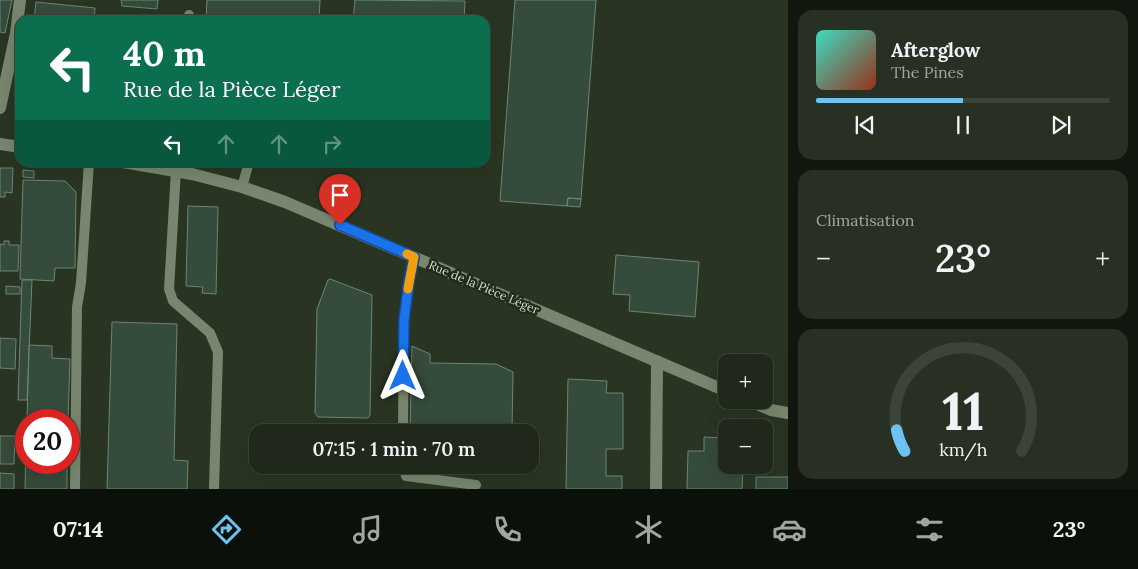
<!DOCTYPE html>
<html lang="fr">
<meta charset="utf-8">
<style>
body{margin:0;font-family:Lora,serif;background:#273023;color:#f1f3f6;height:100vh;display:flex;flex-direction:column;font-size:19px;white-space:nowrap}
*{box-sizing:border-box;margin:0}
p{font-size:16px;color:#a1a6a2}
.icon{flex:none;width:28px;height:28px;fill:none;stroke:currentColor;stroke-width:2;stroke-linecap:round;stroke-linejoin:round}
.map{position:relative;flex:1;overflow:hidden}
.panel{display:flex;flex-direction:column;gap:10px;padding:10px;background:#11160e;width:350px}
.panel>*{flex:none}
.banner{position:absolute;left:15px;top:15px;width:475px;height:152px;border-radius:15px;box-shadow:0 5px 20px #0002,0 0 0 1px #3c4439;background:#0b6e4f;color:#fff;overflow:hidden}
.fabs{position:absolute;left:718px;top:354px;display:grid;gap:10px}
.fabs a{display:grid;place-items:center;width:55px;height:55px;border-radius:10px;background:#1f281a;box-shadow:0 5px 20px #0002,0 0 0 1px #3c4439;font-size:25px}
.speed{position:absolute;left:15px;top:409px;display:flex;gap:10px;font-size:25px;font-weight:700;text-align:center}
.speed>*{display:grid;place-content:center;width:65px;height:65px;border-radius:50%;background:#1f281a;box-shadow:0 5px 20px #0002,0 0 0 1px #3c4439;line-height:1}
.speed .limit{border:8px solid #d22;background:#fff;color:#111}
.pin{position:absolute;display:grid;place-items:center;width:42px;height:42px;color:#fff;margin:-51px -21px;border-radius:50% 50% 50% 0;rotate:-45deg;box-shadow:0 0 5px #0007}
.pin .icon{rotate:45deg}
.me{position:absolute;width:55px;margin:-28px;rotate:0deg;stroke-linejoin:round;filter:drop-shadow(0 0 4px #0008)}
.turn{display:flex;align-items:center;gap:18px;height:105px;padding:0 25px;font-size:22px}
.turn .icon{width:65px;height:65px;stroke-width:2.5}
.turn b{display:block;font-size:35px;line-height:42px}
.lanes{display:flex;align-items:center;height:48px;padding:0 25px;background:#0003;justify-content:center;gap:25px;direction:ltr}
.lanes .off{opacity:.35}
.big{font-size:38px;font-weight:600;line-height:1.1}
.panel .widget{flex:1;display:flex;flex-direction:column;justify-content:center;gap:8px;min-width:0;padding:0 18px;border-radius:15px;background:#273023}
.panel .dial{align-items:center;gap:0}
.dial svg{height:130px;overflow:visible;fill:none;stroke:#3c4439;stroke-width:7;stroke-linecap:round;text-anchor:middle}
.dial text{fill:#f1f3f6;stroke:none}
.song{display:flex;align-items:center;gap:15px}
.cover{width:60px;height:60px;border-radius:8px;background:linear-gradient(135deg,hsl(170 70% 55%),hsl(10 70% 35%))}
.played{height:5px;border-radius:2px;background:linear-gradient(90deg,#6cc3f3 50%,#3c4439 50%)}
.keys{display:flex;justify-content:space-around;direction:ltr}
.heat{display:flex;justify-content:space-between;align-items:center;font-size:28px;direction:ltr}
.trip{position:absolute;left:249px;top:424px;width:290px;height:50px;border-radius:15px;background:#1f281a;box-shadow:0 5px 20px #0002,0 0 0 1px #3c4439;font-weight:600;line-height:50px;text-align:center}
.menu{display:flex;height:80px;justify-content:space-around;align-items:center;background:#0c100a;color:#a1a6a2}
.menu .icon{width:35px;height:35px}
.menu .on{color:#6cc3f3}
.menu b{font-size:22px;color:#f1f3f6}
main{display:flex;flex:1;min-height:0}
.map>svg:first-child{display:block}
.building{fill:#354b3b;stroke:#6d8574}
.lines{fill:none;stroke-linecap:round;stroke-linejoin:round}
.lane{stroke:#78866f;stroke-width:10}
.street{stroke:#78866f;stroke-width:12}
.route-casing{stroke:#114b97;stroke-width:12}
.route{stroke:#1a73e8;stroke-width:9}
.slow{stroke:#f59e0b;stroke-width:9}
.labels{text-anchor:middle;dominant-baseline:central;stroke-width:5;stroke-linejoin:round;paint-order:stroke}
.street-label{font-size:12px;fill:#d8dfd3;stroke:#202b18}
</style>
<main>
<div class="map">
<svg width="788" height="489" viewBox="0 0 788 489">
<rect width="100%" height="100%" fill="#293522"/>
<!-- building -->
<path class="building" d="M0,0h12l-7,33 -5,-1z
M121,0h37l-1,9 -35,-3z
M207,0h113l-1,20h-113z
M355,0l110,1 -1,19h-111z
M515,0h81l-15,199 -13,-1 -1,8 -67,-5z
M36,2l59,6 -1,12h-60z
M19,78h1v29h-4z
M0,168h13l-1,25 -7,-1v5h-5z
M23,170l11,1v7l-11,-1z
M23,180l42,1 11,11 -1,76h-20l-1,13 -34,-2z
M568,198l13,1 -1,8 -13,-1z
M188,206l30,1 -2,87 -14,-1 1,-6 -17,-1z
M4,241h5v4h10l-1,26h-18v-27l4,1z
M616,255l83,7 -4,55 -66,-6 1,-16 -17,-1z
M330,279l42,16 -2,120 -2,3 -50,-1 -3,-4 2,-104 11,-29z
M22,280h10l-5,120h-9z
M6,286l14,1v7h-14z
M112,322l65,2 -3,136 14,1 -1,28h-80z
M0,338l16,1 -1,30 -15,-1z
M29,345l23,1v12l18,1 -2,61h-41z
M412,346l18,8v9l66,1 17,8 -1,60h-102z
M568,379l39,2 -1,12h17v56h-17v27h16v13h-56z
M0,436h15l-1,28h-14z
M704,437l22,1v27h17l-1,24h-55l1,-38h16z
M26,438v24h41v27h-42z
M0,473l14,1v15h-14z
M756,477h32v12h-32z"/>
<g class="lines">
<!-- lane -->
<path class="lane" d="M189,20v-5
M176,170l-7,119 4,12 37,32 8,19 -4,137
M242,187l7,-25
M403,432l1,-112 9,-63
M403,465l3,11 70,9
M75,489l2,-182 4,-24 8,-121"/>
<!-- street -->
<path class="street" d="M0,108l16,-75 4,-33
M0,144l20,3
M123,162l69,12 50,13 43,15 441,189
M748,400l23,10 17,3
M656,489l1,-128"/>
</g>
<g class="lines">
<defs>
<path id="route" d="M340,225l74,32 -5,24 -5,39 -1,56"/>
</defs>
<!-- route casing -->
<use href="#route" class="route-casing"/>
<!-- route -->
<use href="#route" class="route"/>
<!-- slow -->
<path class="slow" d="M407,254l7,3 -6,32"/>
</g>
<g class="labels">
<!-- street labels -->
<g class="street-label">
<text transform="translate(484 287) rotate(23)">Rue de la Pièce Léger</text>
</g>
</g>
</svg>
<div class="fabs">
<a>+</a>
<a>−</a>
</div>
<div class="speed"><div class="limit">20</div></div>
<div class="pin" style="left:340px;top:225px;background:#d93025"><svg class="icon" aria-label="arrive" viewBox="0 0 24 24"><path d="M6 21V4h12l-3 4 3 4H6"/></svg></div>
<svg class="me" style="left:403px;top:376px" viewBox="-20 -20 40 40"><path d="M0-17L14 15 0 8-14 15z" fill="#1a73e8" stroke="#fff" stroke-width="4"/></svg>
<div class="trip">07:15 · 1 min · 70 m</div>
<div class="banner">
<div class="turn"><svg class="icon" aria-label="left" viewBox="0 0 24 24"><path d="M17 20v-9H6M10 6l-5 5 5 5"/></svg><div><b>40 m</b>Rue de la Pièce Léger</div></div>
<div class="lanes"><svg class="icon" aria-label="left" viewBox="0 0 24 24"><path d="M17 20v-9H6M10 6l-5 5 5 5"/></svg><svg class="icon off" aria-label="ahead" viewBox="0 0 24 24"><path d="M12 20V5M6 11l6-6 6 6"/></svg><svg class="icon off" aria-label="ahead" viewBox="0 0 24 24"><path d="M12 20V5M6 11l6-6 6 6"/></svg><svg class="icon off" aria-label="right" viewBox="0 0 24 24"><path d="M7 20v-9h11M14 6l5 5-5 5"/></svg></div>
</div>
</div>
<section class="panel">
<div class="widget">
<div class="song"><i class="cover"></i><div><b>Afterglow</b><p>The Pines</p></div></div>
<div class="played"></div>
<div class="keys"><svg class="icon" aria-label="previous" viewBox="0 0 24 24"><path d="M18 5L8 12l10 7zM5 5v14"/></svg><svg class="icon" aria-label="pause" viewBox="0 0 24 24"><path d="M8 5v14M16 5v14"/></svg><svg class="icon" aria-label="next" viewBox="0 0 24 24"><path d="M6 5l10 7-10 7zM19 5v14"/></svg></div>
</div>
<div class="widget"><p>Climatisation</p>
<div class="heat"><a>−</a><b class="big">23°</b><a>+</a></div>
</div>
<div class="widget dial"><svg viewBox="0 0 100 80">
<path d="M14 69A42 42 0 1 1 86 69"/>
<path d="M14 69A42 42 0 0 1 9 56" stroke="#6cc3f3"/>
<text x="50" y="56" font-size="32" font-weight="700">11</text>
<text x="50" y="72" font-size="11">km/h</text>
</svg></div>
</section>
</main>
<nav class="menu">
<b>07:14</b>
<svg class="icon on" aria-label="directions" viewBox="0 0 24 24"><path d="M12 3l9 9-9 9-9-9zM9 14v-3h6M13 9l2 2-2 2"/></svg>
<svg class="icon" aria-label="music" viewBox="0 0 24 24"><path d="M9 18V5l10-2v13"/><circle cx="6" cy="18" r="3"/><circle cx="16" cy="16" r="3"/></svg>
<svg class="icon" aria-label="phone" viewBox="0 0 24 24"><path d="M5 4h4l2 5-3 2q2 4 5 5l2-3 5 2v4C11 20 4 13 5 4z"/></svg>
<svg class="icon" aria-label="climate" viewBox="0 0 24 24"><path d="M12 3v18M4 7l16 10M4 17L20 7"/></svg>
<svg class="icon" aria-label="car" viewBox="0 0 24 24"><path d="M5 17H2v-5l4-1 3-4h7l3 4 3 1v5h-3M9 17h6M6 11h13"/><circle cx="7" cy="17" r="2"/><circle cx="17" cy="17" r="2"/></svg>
<svg class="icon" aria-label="filters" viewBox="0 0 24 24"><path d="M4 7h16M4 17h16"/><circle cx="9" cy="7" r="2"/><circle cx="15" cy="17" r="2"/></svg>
<b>23°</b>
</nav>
